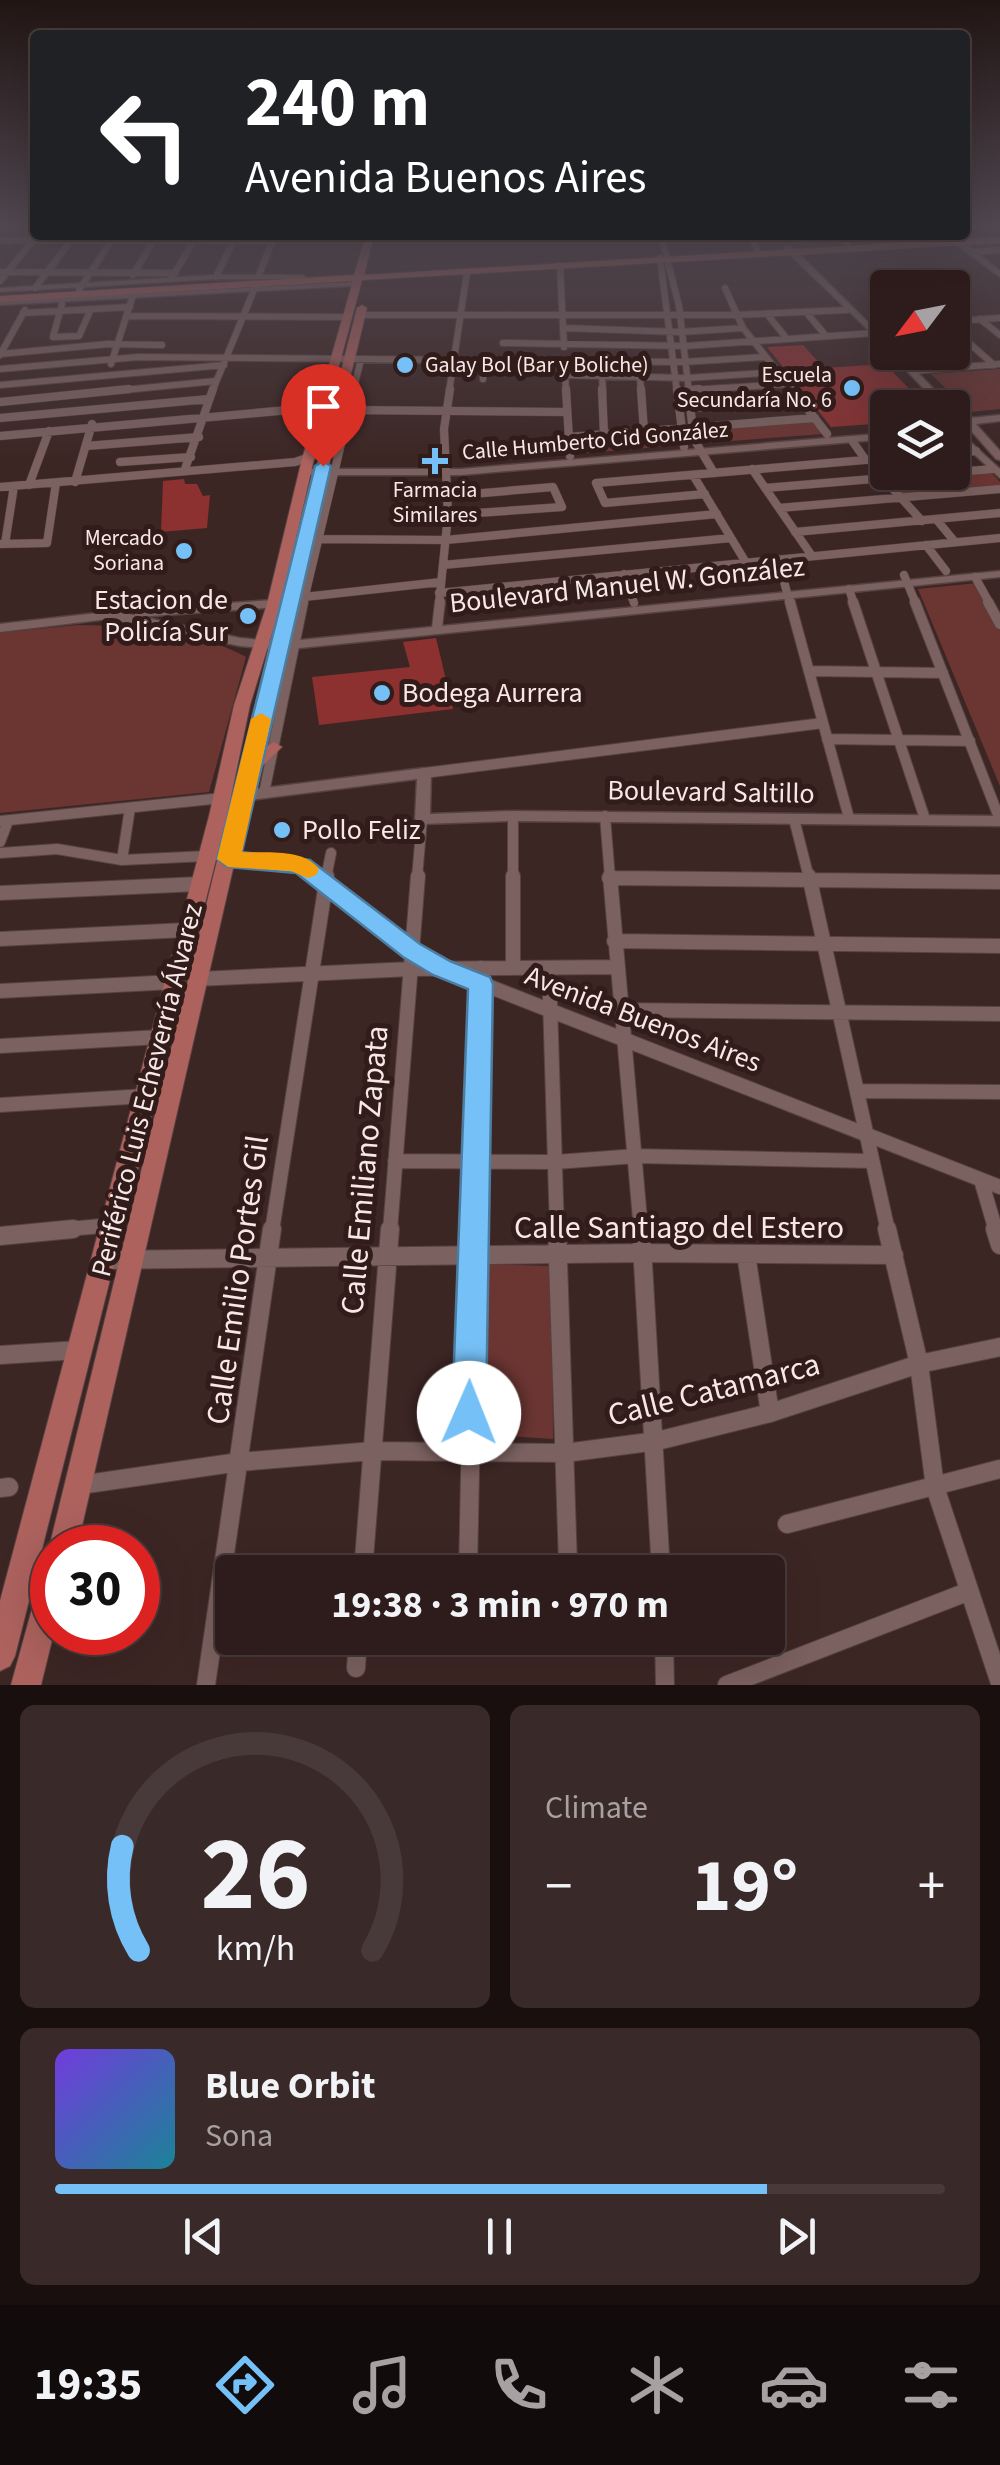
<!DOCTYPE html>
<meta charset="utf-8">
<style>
body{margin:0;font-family:"Source Sans 3",sans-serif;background:#392928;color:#f1f3f6;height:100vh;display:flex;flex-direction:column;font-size:38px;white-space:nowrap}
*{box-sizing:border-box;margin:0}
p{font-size:32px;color:#a7a1a3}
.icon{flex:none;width:55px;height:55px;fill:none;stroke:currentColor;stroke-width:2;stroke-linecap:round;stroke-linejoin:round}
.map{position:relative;height:1685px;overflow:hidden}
.drawer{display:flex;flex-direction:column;gap:20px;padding:20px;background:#190f0f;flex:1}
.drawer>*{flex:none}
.hud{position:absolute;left:30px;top:30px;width:940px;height:210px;border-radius:10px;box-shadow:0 10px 40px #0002,0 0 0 2px #483a3a;background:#202124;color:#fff;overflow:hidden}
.needle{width:65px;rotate:238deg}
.controls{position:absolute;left:870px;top:270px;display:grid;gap:20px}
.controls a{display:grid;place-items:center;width:100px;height:100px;border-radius:10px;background:#2d1c1b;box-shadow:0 10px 40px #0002,0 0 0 2px #483a3a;font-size:50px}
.speed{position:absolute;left:30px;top:1525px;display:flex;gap:20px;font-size:50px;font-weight:700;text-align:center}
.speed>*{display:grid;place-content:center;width:130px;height:130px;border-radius:50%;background:#2d1c1b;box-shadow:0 10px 40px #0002,0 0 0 2px #483a3a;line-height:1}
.speed .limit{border:15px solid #d22;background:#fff;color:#111}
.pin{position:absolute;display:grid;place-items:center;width:85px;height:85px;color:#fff;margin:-102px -42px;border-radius:50% 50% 50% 0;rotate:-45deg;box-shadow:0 0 10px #0007}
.pin .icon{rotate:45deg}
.me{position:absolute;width:110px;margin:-55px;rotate:1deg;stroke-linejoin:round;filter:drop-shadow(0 0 8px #0008)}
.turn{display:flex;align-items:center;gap:35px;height:210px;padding:0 50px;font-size:45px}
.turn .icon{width:130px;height:130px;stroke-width:2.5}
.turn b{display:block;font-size:70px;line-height:85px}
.big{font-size:75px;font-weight:700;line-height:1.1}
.drawer .card{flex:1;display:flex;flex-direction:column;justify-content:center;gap:15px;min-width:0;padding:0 35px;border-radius:15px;background:#392928}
.drawer .dial{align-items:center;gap:0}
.dial svg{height:260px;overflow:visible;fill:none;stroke:#483a3a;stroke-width:7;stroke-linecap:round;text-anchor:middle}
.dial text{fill:#f1f3f6;stroke:none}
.song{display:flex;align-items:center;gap:30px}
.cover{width:120px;height:120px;border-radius:15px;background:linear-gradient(135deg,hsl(260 70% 55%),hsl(190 70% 35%))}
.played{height:10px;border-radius:5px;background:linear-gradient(90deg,#75c0f6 80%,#483a3a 80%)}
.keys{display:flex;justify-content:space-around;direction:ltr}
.heat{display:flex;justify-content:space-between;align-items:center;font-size:55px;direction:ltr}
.drawer .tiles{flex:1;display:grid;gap:20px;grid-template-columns:1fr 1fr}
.card:last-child{grid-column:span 2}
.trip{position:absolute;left:215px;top:1555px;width:570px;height:100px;border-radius:10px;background:#2d1c1b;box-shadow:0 10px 40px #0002,0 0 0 2px #483a3a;font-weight:700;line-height:100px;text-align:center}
.tabs{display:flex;height:160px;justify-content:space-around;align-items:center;background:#120b0b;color:#a7a1a3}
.tabs .icon{width:70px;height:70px}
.tabs .current{color:#75c0f6}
.tabs b{font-size:45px;color:#f1f3f6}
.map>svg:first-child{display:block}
.green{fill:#6b3532}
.building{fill:#8c3030}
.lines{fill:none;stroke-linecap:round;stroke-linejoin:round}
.street-far4-casing{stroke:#554241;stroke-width:8}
.street-far3-casing{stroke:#554241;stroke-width:9}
.street-far2-casing{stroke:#554241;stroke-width:12}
.street-far1-casing{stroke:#554241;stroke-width:16}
.street-casing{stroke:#554241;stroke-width:20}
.secondary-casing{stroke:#554241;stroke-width:3}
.primary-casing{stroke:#554241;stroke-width:2}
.street-far4{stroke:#7b615f;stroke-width:6}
.street-far3{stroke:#7b615f;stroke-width:8}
.street-far2{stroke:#7b615f;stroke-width:10}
.street-far1{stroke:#7b615f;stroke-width:14}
.street{stroke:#7b615f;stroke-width:18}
.secondary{fill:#7b615f;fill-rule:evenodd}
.primary{fill:#ad625e;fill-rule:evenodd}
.route{fill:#75c0f6;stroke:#4c7da0;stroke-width:2.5}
.slow{fill:#f59e0b}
.poi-dot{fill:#75c0f6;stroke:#311c1a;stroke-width:4}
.labels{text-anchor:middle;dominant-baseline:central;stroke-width:10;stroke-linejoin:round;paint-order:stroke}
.far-poi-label{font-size:22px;fill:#f7e7e6;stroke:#311c1a;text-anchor:end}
.far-street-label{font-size:22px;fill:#f7e7e6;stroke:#311c1a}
.street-label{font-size:28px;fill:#f7e7e6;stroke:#311c1a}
.poi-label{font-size:28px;fill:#f7e7e6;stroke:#311c1a;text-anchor:start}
.near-street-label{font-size:32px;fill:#f7e7e6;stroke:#311c1a}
</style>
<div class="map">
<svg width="1000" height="1685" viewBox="0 0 1000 1685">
<rect width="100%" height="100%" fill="#3c2624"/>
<!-- green -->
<path class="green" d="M1000,369v40l-30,3 -39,-38z
M813,420l10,14 -120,9 -4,-14z
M680,432l1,13 -105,9 -3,-14z
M991,472l9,10v6l-97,9 -13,-16z
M977,583l23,47v156l-82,-197z
M78,625c55,1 120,5 168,32l-37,135 -209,21v-180z
M482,1264l70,2 1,173 -72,-5z"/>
<!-- building -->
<path class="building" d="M803,345l21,23 61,-4 43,44h-40v15l-57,4 -64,-80z
M184,479l1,5h12l6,12 7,-1 -3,33 -46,4 2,-51z
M436,638l17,71 -134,16 -7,-48 98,-10 -7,-25z"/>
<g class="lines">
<defs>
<path id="street-far4" d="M661,235l18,71 10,86
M751,235l6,15
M842,235l6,10
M938,235l4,5
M0,240l272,1
M971,252l29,-2
M660,258l17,134
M560,266l4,81
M0,272l175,1
M133,275l24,-40
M259,275l14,-36
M216,277l20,-41
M171,279l24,-40
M0,281l35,-43
M35,288l38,-50
M725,288l18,40 51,64
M79,290l34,-52
M62,304l-9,33 26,-1 12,-27
M806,312l20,24
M23,313l107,-6
M767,314l20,25
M360,315h374l113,-5
M128,316l219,1
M980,319l20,16
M952,321l48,-3
M563,328l117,4 63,-4
M952,328l42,37
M503,343l183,3 188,-13
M943,352l17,16
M0,354l108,-10 54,1
M0,355l25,-45
M111,364l23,-72
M0,369l138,-12 545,5 82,-5
M565,370l1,22
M913,371l87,-7
M565,375l122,3 91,-6
M602,376l1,16
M640,377l1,15
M483,379l1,-20
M0,385l224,-20
M690,390l97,-6
M103,392l113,-11
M212,392l44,-107
M353,392l8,-33
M449,392l18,-120"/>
<path id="street-far3" d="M566,389l4,67
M602,389l2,45
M641,389l3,42
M677,389l7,58
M688,389l6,50 20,34
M792,389l35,45
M690,390l9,-1
M0,402l129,-13
M691,408l109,-8
M349,410l217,2
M0,418l209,-19
M0,436l322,-29
M569,437l246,-19
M853,442l12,17
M86,446l113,-9
M952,453l24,-2
M120,462l71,-5
M185,469l28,-80
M752,469l60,87
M693,475l52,86
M884,479l38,42
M75,482l17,-58
M29,485l20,-54
M0,487l295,-25 37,-13
M765,488l228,-19
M705,494l-100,9 -9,-20 292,-25
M448,496l105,-9 9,20 -114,8
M779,508l221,-19
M936,519l19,23
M795,532l205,-19
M317,539l129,1 271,-26
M0,544l47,-1 9,-60
M5,544l9,-58
M926,545l20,26
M778,559l12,45
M443,565l288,-27
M624,574l10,29
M904,575l12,29
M975,577l15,27
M849,589l5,15
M439,593l561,-55
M304,597l137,-15
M303,604l51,-215
M439,604l9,-89 -4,-86 6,-40"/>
<path id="street-far2" d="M790,602l59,216
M853,602l72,217
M915,602l85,218
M988,602l12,22
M437,628l3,-26
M810,671l133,2
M827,739l143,2
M424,773l399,-50
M264,793l39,-191
M513,816v62
M605,816l5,62
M794,819l15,59
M0,821l222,-23
M0,842l8,-21
M0,853l57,-4 65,11 85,-4
M228,859l74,7 16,12
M122,860l8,-52
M326,878l5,-25
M417,878l5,-59
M609,878h38"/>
<path id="street-far1" d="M315,876l97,74 30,18 558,219
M513,876v92
M610,876l31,355
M809,876l79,355
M609,878l391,4
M0,893l199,-9
M0,939l186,-9
M614,941l386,5
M549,968l8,263
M198,979l213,-10 204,-2
M0,991l174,-9
M620,1010l380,4
M0,1046l160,-9
M858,1091l142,1
M0,1105l145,-9
M395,1161l161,1 80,-6 235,5
M981,1180l15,51
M47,1231l65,-6
M272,1231l55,-355
M390,1231l28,-355
M475,1231l6,-263"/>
<path id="street" d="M557,1229l11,336
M641,1229l20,343
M887,1229l32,135 16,123 65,196
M995,1229l5,16
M0,1236l73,-7
M746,1254l24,159
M104,1260l539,-7 251,2
M0,1355l79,-5
M80,1485l159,-23 134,-11 192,2 92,-12 113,-28 149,-49 81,-17
M0,1488l9,-1
M787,1524l213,-55
M363,1572l27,-343
M468,1572l7,-343
M664,1638l1,47
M356,1668l2,-30
M206,1685l66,-456
M727,1685l240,-93"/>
<path id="secondary" d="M955,240h6l39,31v6l-45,-33z
M785,246h6l97,96v7l-103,-99z
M216,275h86l4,2 -4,2h-86l-216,13v-4z
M353,282v4h-3l-350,19v-4z
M889,352h9l54,56h-10z
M952,409l18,9 30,-3v6l-24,3 24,27v9l-4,-1 -30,-34 -5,-1 -1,-3 -8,-5z
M952,425l48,44v9l-48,-44z
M888,433v6l-427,36h-156l-5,-3 5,-3h156z
M1000,571v6l-720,73 -40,-4 -132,-27 -108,13v-8l115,-13 125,27 40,4z
M274,600l4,1v6l-140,10 -6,-4 6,-4z
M424,768l7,5 -1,41 83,-3 487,5v10l-487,-5 -91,3 -7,-5 2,-40 -176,22 -7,-5 7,-5z"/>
<path id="primary" d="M366,235h8l-10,40 636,-38v6l-638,37 -48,179 -33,145 -31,101 -23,111 -212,840 -5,10 -10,5v-70l209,-785 25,-111 33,-101 35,-145 51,-178 -353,21v-6l354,-21z
M362,305l5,3 -107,442 14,-8 8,5 -27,26 -178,775h-25v8l-3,-8 190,-777 118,-463z
M52,1573l2,59 -13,53h-30l27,-98 4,-10z"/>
</defs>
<!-- street-far4 casing -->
<use href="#street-far4" class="street-far4-casing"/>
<!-- street-far3 casing -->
<use href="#street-far3" class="street-far3-casing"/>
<!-- street-far2 casing -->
<use href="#street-far2" class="street-far2-casing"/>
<!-- street-far1 casing -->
<use href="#street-far1" class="street-far1-casing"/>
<!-- street casing -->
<use href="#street" class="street-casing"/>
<!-- secondary casing -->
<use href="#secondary" class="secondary-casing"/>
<!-- primary casing -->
<use href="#primary" class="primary-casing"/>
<!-- street-far4 -->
<use href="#street-far4" class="street-far4"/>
<!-- street-far3 -->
<use href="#street-far3" class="street-far3"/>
<!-- street-far2 -->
<use href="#street-far2" class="street-far2"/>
<!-- street-far1 -->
<use href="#street-far1" class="street-far1"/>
<!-- street -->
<use href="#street" class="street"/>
<!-- secondary -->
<use href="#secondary" class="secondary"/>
<!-- primary -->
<use href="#primary" class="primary"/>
</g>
<!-- sky -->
<linearGradient id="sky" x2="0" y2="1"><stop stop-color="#211514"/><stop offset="0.49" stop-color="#504750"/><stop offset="1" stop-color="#504750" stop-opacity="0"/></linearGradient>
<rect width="1000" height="462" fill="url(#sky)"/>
<!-- route -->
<path class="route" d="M323,461l8,5 -89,386 68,8 110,84 30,17 40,16 3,7 -7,429 -5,12 -12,5 -12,-5 -5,-12 16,-424 -35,-14 -30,-18 -107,-84 -68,-6 -11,-8 98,-393z"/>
<!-- slow -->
<path class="slow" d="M261,713l10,6 -29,133c24,1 62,-4 77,17l-3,6 -8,3 -17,-7 -63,-4 -11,-8 34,-140z"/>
<!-- markers -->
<g class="poi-dot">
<circle cx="405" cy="365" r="10"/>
<circle cx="852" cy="388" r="10"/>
<path d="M430 446h10v10h10v10h-10v10h-10v-10h-10v-10h10z"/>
<circle cx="184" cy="551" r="10"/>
<circle cx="248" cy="616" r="10"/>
<circle cx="382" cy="693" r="10"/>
<circle cx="282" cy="830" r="10"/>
</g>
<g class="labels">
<!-- far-poi labels -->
<g class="far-poi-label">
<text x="425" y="365" text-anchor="start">Galay Bol (Bar y Boliche)</text>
<text x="832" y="375">Escuela<tspan x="832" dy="25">Secundaría No. 6</tspan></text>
<text x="435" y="490" text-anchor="middle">Farmacia<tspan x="435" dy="25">Similares</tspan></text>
<text x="164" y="538">Mercado<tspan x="164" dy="25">Soriana</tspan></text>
</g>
<!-- far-street labels -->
<g class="far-street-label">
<text transform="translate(595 441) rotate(-5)">Calle Humberto Cid González</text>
</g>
<!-- street labels -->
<g class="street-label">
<text transform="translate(627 585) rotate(-6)">Boulevard Manuel W. González</text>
<text transform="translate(711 792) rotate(1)">Boulevard Saltillo</text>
<text transform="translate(643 1019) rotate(21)">Avenida Buenos Aires</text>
<text transform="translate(147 1090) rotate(-76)">Periférico Luis Echeverría Álvarez</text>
</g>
<!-- poi labels -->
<g class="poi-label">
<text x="228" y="600" text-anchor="end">Estacion de<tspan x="228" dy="32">Policía Sur</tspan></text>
<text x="402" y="693">Bodega Aurrera</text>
<text x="302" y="830">Pollo Feliz</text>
</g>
<!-- near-street labels -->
<g class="near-street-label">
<text transform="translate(365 1170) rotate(-85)">Calle Emiliano Zapata</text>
<text x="679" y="1228">Calle Santiago del Estero</text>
<text transform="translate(238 1280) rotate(-82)">Calle Emilio Portes Gil</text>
<text transform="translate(714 1390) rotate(-14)">Calle Catamarca</text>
</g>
</g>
</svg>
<div class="controls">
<a><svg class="needle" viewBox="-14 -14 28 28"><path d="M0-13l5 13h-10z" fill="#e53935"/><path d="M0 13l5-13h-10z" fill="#a7a1a3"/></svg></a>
<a><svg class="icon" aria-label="layers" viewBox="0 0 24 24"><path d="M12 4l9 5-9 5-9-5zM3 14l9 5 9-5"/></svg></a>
</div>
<div class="speed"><div class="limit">30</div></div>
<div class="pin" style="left:323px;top:466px;background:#d93025"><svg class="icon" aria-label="arrive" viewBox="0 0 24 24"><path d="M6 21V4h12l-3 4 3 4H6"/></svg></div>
<svg class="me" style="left:469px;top:1413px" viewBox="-20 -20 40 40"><circle r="19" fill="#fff"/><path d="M0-13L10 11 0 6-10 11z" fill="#75c0f6"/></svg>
<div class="trip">19:38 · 3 min · 970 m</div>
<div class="hud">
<div class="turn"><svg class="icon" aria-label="left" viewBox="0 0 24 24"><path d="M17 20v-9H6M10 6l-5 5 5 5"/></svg><div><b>240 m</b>Avenida Buenos Aires</div></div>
</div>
</div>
<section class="drawer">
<div class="tiles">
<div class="card dial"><svg viewBox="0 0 100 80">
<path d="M14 69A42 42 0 1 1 86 69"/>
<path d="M14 69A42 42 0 0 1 9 37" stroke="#75c0f6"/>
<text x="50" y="56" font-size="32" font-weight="700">26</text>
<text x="50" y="72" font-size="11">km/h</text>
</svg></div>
<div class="card"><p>Climate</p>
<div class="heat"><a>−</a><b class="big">19°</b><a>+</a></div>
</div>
<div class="card">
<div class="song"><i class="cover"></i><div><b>Blue Orbit</b><p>Sona</p></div></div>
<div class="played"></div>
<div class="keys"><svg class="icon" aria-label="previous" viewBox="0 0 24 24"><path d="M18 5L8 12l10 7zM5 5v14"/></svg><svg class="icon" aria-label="pause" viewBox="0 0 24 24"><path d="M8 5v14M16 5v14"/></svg><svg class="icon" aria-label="next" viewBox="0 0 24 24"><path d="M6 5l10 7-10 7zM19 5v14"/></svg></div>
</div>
</div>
</section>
<nav class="tabs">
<b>19:35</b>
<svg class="icon current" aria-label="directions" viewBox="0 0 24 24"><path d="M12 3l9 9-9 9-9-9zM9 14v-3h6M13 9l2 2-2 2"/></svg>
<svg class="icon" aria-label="music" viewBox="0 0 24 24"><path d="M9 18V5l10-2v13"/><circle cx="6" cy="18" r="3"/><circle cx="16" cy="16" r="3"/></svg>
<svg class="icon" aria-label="phone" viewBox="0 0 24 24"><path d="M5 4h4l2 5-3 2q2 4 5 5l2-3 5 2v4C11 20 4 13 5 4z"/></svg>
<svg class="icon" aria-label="climate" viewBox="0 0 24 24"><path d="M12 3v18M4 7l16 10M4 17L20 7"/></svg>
<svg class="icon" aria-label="car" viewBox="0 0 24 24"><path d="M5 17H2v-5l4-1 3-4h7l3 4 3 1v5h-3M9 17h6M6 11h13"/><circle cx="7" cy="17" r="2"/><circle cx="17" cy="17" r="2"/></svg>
<svg class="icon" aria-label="filters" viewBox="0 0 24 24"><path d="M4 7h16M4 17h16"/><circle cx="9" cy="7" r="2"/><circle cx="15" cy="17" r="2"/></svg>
</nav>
